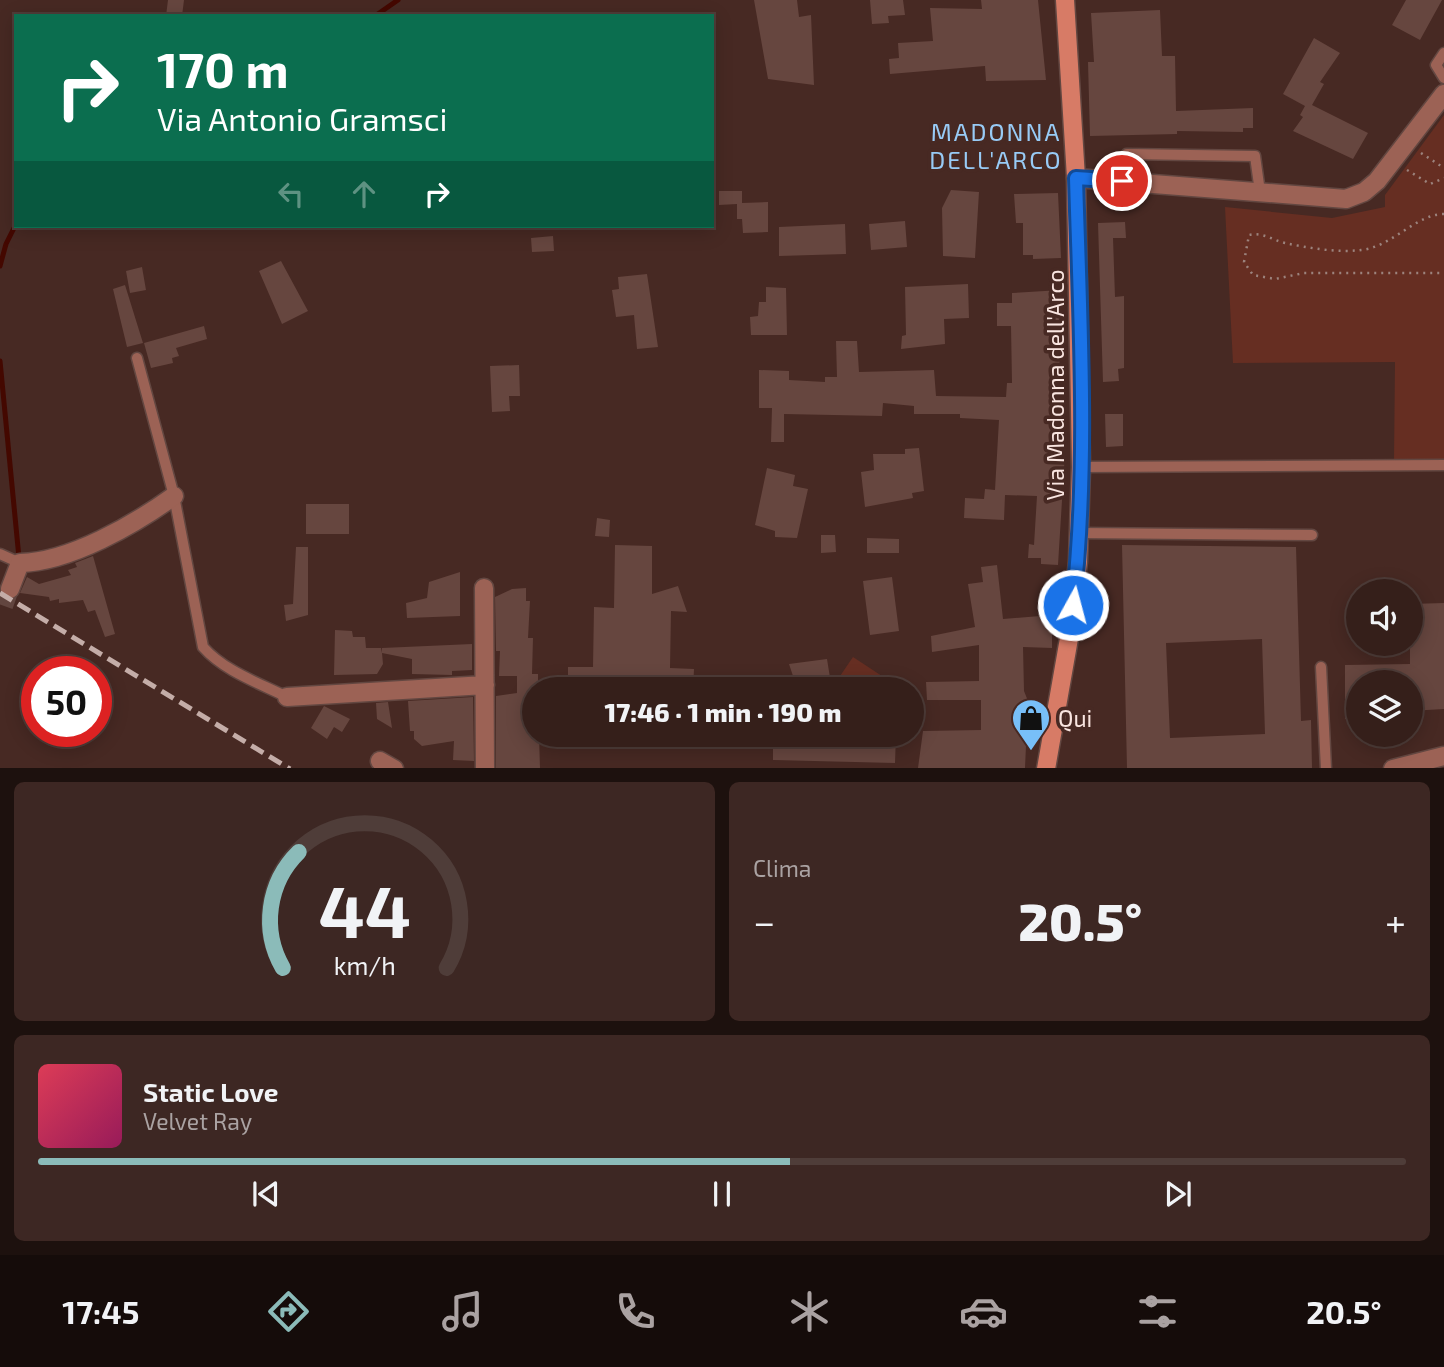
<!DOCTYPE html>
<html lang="it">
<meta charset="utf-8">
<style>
body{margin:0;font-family:"Exo 2",sans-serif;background:#3d2723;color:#f1f3f6;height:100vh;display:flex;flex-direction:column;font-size:26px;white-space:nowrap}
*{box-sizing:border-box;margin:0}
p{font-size:23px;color:#aaa2a2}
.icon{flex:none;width:38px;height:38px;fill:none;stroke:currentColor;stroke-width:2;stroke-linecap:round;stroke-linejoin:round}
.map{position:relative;height:768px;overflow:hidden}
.panel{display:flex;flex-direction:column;gap:14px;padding:14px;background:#1d110e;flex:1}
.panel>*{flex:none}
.banner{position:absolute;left:14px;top:14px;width:700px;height:214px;border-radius:0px;box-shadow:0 4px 18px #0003,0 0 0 2px #4f3d39;background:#0b6e4f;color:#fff;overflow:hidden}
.controls{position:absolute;left:1346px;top:579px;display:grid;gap:14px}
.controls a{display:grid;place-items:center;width:77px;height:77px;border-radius:50%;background:#351f1a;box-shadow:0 4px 18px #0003,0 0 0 2px #4f3d39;font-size:35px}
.speed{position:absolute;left:21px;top:656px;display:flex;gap:14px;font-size:35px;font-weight:700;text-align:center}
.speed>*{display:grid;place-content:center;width:91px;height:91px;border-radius:50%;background:#351f1a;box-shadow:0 4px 18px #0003,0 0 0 2px #4f3d39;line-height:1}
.speed .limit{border:10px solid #d22;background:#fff;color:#111}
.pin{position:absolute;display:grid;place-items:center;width:60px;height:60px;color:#fff;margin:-30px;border:4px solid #fff;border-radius:50%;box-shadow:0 2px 7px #0007}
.me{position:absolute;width:77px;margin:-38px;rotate:7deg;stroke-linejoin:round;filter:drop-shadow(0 0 5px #0008)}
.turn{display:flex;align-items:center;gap:24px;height:147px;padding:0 28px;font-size:32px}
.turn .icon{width:91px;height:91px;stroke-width:2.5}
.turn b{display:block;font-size:49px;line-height:60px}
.lanes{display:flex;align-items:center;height:66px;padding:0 28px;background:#0003;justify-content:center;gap:35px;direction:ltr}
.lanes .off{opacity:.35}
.big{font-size:52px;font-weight:800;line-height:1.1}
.panel .widget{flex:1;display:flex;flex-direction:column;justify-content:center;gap:10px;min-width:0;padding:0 24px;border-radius:10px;background:#3d2723}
.panel .dial{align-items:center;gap:0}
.dial svg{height:182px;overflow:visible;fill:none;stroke:#4f3d39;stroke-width:7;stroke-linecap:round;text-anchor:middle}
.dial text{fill:#f1f3f6;stroke:none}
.song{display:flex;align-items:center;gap:21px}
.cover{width:84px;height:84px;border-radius:10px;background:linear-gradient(135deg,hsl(350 70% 55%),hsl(330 70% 35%))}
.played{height:7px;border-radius:4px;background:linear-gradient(90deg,#8bbbb9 55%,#4f3d39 55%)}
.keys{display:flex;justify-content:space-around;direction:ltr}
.heat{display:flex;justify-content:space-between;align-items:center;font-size:38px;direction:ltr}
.panel .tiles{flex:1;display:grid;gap:14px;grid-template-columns:1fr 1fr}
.widget:last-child{grid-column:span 2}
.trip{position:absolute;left:522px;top:677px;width:402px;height:70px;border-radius:35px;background:#351f1a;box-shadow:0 4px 18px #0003,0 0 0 2px #4f3d39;font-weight:800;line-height:70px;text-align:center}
.menu{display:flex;height:112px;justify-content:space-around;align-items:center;background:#150c0a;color:#aaa2a2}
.menu .icon{width:49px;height:49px}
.menu .on{color:#8bbbb9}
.menu b{font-size:32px;color:#f1f3f6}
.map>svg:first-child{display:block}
.park{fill:#662e22}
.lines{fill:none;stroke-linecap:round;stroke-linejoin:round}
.stream{stroke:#440800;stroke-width:5}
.building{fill:#66463f;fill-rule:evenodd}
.minor-tunnel{stroke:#62453f;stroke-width:18;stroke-dasharray:18 9;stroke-linecap:butt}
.service-casing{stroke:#634741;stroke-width:13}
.minor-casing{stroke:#634741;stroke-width:21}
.tertiary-casing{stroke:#634741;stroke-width:21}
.secondary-casing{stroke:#634741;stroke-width:21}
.path{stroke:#9c837d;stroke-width:2.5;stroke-dasharray:2 5;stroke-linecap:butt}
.service{stroke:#9c6255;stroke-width:10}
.minor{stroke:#9c6255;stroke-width:18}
.tertiary{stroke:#9c6255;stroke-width:18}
.secondary{stroke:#d77b66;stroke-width:18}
.rail{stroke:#c4ada8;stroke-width:5;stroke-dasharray:14 7;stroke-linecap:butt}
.route-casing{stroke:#114b97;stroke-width:18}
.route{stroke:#1a73e8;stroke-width:12}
.labels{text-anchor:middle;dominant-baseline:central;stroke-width:7;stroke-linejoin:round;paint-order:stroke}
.street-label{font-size:23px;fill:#f9e5e0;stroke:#472923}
.poi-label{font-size:23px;fill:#f9e5e0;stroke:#472923;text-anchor:start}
.neighbourhood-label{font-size:24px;letter-spacing:2px;fill:#98cbf6;stroke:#472923}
</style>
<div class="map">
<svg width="1444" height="769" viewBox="0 0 1444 769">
<rect width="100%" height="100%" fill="#472923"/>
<!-- park -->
<path class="park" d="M1444,115v345l-50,1 1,-99 -162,1 -8,-156 107,11 53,-11v-12z
M853,657l38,25 -5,7h-31l-17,-10z"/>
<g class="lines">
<!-- stream -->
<path class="stream" d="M375,16l23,-16
M0,266l6,-22 10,-20
M0,361l19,197"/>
</g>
<!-- building -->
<path class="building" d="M168,0h16l-2,16h-16z
M754,0h43l2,17 12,-2 3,70 -46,-6z
M870,0h33l2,15 -17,1 1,7 -17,1z
M981,0h57l8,80 -60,1 -1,-15 -95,8 -1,-15 10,-1 -1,-15 35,-2 -3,-33 52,1z
M1406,0h36l-22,40 -28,-15z
M1160,10l2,46h13l1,55 77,-3v20h-10v4l-66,-1v3l-87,2 -2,-74h6l-3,-49z
M1314,38l26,15 -20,29 4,2 -12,21 56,28 -15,26 -60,-28 10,-14 -3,-2 5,-9 -22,-12z
M951,190l28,2 -4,66 -32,-2 -1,-48z
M719,191h23v12l26,-1v30l-25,1 -1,-14h-5v-15l-18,1z
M1058,193l3,65 -28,1v-4h-10v-32h-7l-2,-29z
M905,221l2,26 -36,3 -2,-26z
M1125,222l1,16h-13l2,59 9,-1v72l-6,1 1,12 -16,1 -5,-159z
M845,224l1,30 -67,2v-29z
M553,236l1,15 -22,1 -1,-14z
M281,261l27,50 -26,13 -23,-53z
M142,267l4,23 -16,3 -4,-22z
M647,274l11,73 -21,2 -3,-34 -18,2 -4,-27 7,-1 -1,-12z
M968,284l1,34 -25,1 1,25 -44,5 1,-13 4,-1 -1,-48z
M125,285l18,58 -16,4 -14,-58z
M766,287l20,1 1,47h-36l-1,-18 8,-1 1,-14h7z
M1061,290l-3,146h8l-8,129 -17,-1v-6h-13l1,-14 5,1 3,-49 -32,-1 -1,25 -40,-2 1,-20 19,1 1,-10 10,1 4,-70 -39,-2v-4h-46v-8l-31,-3 -1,13 -98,-2v28h-13l1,-34h-13v-38l30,1v9l36,2v-5h12l-1,-36h21l2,31 75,-2 2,26 70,1 1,-14h5l-1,-57h-14v-23h15v-10z
M204,326l3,13 -31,9 3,8 -7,2 1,5 -22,5 -7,-25z
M519,365l1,31h-11l1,15 -18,1 -2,-46z
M1105,414h18v32l-17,1z
M919,448l5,43 -12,2 1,5 -48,9 -4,-35 13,-2 -1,-16h32v-5z
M767,468l28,7 -2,11 15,3 -11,49 -22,-1v-6l-20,-6z
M306,504h43v30h-43z
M597,518l13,2 -1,17 -14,-1z
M821,535h14l1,17 -15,1z
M867,538l32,1v14h-32z
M615,545l37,1v48l26,-8 9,26 -16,-1 -1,57 24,1 -1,21h-125v-23h25l1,-60 20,1z
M1122,545l174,2 5,174 10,-1 1,48h-185zM1262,639l3,95 -95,4 -4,-95z
M296,547h12v68l-22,6 -2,-16 9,-1z
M93,556l22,78 -10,3 -10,-27 -7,2 -5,-12 -24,3v-4l-9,2 -1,-4 -29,-4 7,-16 12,7 32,-9 -3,-5 9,-3 -2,-4z
M997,565l6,54 49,-4v33l-29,-1 1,44 4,10 -3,67h-107l5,-37 58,-1v-30h-54l-1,-18 53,-1v-36l-47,7 -1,-16 44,-9 -7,-43 15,-2 -2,-15z
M460,572v44l-53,2 -1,-15 21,-5 2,-16z
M892,577l7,54 -29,4 -7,-54z
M526,588v13h4l-2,37h5l-1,36h6v16h-4v45h5l1,33h-44v-72l21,-3v-17h-18l1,-25h-4l-1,-54 17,-8z
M1444,603v106l-34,2v-29h-52v37h-13v-54l65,-1v-60z
M335,630l17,1 1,6h12l1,11h15l1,5v-5l90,-4v26l-20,1v4l-40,-1v-15l-30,-6 1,11 -6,10 -43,1z
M827,659l5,31h-27l-2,-12 -9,1 -5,-15z
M473,697l1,64 -21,-1 1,-19 -32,5 -8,-7v-8h-4l-2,-30z
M388,702l4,26 -15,-9 -1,-16z
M324,706l26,13 -8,13 -8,-5 -7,12 -16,-11z
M773,735h123l-1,28 -122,-3z"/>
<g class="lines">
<!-- minor-tunnel -->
<path class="minor-tunnel" d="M4,606l6,-17"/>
<defs>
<path id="service" d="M1444,53l-8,12 8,13
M1122,181l5,-27 128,2 5,36
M137,358l37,138 29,151c21,24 56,36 84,50
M1081,467l363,-2
M1079,533l233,2
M0,554l20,9
M1321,667l5,102"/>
<path id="minor" d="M1076,178l270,21 18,-7 13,-11 67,-87
M484,588l1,181
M10,589l10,-26c50,-1 115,-39 154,-67
M287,697l198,-12
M380,761l14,8"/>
<path id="tertiary" d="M1393,769l51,-13"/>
<path id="secondary" d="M1046,769l25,-142 7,-66 3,-94 -5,-289 -11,-178"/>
</defs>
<!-- service casing -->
<use href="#service" class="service-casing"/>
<!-- minor casing -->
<use href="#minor" class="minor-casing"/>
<!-- tertiary casing -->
<use href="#tertiary" class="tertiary-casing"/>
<!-- secondary casing -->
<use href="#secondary" class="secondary-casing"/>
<!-- path -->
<path class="path" d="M1421,153l23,15
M1407,170l23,14 14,-6
M1444,214c-28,0 -52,33 -83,36 -23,3 -53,-2 -76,-7 -13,-3 -22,-11 -36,-8l-5,27 9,13 22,4 29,-6h140"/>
<!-- service -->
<use href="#service" class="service"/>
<!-- minor -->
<use href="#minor" class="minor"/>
<!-- tertiary -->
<use href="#tertiary" class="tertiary"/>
<!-- secondary -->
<use href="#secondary" class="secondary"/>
<!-- rail -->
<path class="rail" d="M0,593l290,176"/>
</g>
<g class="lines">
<defs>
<path id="route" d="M1073,605c16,-141 7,-286 3,-427l46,3"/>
</defs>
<!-- route casing -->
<use href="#route" class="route-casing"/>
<!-- route -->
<use href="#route" class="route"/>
</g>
<!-- icons -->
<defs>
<symbol id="shop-pin" viewBox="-11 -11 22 30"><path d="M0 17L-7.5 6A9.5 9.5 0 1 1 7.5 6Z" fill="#78bff8" stroke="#472923"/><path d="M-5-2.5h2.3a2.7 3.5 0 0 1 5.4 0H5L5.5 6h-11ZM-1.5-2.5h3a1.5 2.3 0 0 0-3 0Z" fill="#111"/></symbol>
</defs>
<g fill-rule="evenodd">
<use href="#shop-pin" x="1009" y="696" width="44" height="60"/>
</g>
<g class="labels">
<!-- street labels -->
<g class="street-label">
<text transform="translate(1055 385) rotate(-90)">Via Madonna dell'Arco</text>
</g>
<!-- poi labels -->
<g class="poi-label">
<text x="1058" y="718">Qui</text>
</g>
<!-- neighbourhood labels -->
<g class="neighbourhood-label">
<text x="996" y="131">MADONNA<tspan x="996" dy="28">DELL'ARCO</tspan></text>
</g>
</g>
</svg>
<div class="controls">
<a><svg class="icon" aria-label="sound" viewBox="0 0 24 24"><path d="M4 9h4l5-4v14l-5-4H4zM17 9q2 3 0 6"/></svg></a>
<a><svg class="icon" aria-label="layers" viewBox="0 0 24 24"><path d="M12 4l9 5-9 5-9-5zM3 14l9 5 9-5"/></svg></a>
</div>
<div class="speed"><div class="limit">50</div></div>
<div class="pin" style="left:1122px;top:181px;background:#d93025"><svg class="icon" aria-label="arrive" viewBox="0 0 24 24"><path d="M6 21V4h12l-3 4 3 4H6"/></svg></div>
<svg class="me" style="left:1073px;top:605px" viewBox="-20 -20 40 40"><circle r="17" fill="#1a73e8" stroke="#fff" stroke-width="3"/><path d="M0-11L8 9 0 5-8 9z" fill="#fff"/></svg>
<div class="trip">17:46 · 1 min · 190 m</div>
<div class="banner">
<div class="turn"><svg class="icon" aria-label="right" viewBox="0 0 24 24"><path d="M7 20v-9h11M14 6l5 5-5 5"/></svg><div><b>170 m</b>Via Antonio Gramsci</div></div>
<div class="lanes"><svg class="icon off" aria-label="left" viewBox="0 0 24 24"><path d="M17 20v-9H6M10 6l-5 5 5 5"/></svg><svg class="icon off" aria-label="ahead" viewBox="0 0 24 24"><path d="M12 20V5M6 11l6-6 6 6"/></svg><svg class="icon" aria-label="right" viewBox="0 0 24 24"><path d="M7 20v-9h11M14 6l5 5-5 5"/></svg></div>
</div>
</div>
<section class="panel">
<div class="tiles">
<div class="widget dial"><svg viewBox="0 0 100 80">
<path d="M14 69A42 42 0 1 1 86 69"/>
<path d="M14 69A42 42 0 0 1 21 18" stroke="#8bbbb9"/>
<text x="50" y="56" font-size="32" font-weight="700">44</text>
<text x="50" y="72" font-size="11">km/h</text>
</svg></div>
<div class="widget"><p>Clima</p>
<div class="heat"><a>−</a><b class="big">20.5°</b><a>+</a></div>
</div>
<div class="widget">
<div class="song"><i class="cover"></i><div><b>Static Love</b><p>Velvet Ray</p></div></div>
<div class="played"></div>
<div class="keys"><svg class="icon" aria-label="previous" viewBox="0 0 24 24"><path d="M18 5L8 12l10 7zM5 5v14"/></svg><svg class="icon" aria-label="pause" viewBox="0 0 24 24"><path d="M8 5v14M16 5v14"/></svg><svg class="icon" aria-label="next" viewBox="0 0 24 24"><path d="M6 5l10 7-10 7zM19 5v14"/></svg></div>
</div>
</div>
</section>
<nav class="menu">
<b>17:45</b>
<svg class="icon on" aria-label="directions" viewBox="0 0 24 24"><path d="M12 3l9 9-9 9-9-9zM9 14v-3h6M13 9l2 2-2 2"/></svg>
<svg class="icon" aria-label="music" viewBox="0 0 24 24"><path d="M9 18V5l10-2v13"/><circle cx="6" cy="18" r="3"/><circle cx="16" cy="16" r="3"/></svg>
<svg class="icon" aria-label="phone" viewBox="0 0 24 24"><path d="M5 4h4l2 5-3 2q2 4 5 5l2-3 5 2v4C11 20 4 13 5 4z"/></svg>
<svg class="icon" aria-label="climate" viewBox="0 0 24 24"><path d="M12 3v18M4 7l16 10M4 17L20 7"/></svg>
<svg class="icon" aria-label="car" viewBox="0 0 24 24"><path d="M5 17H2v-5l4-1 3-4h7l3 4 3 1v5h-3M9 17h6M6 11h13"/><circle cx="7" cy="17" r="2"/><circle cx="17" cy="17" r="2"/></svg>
<svg class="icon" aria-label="filters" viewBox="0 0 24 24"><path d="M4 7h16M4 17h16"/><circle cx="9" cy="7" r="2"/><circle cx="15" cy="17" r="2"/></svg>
<b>20.5°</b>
</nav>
